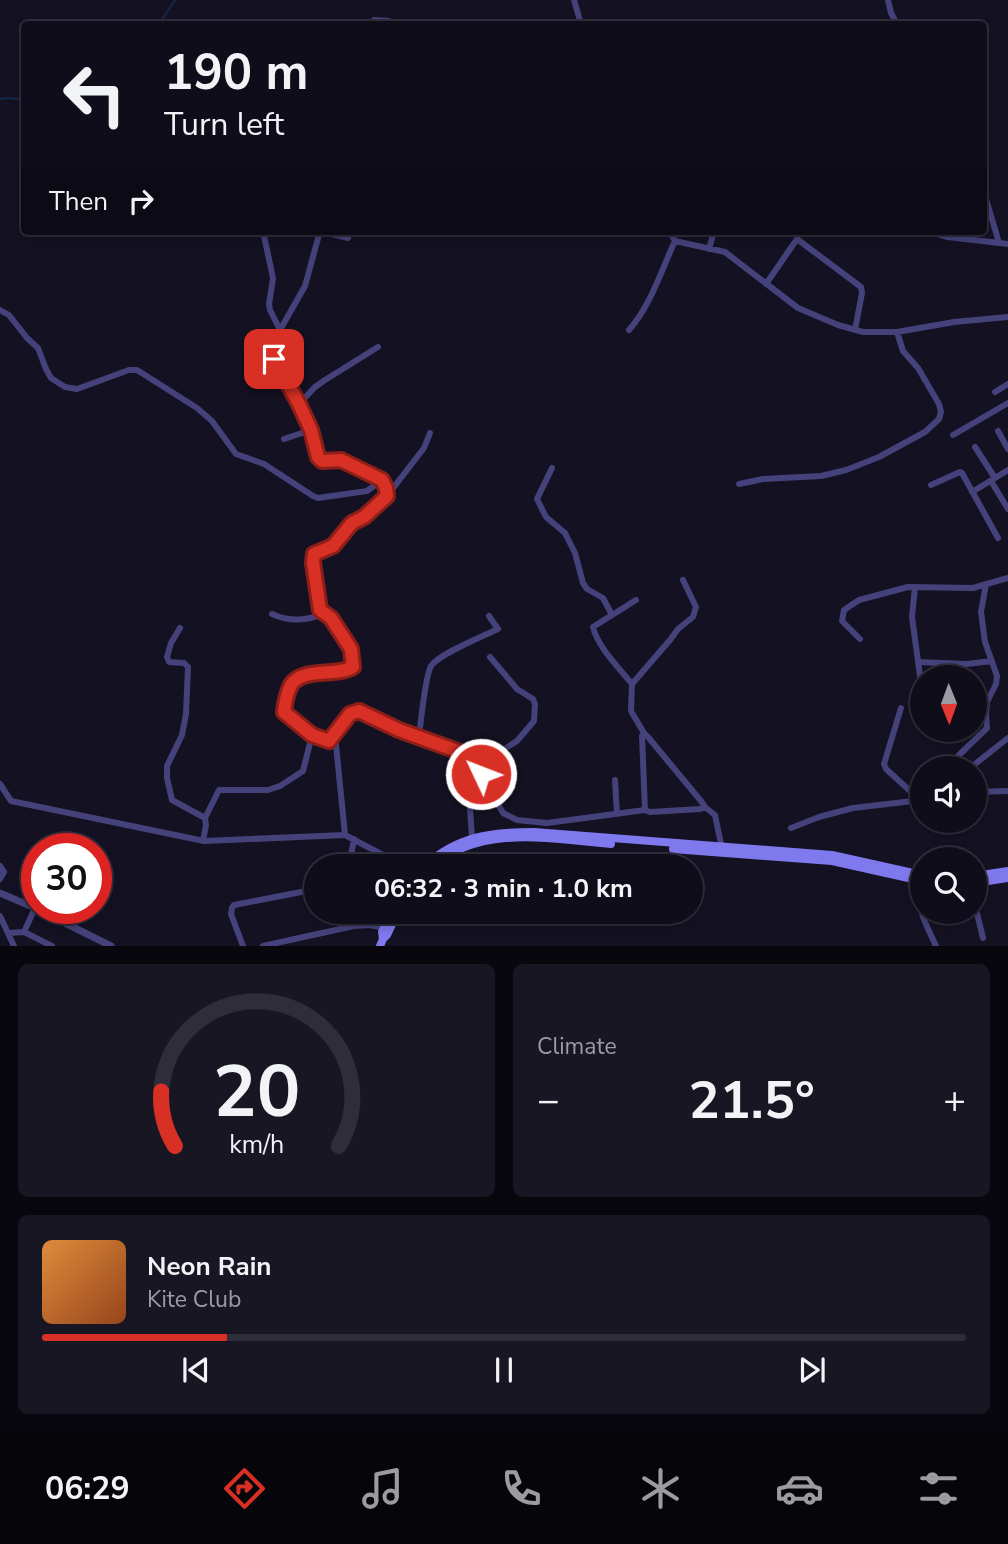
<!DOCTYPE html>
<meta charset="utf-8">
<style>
body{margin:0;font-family:"Nunito Sans",sans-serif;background:#181623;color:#f1f3f6;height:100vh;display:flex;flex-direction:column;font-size:26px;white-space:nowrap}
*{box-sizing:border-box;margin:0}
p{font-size:23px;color:#9b9ca2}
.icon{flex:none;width:38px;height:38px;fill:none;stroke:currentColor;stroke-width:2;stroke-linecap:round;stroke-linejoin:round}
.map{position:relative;height:946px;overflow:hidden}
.side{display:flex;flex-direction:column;gap:18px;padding:18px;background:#08070e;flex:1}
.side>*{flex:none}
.guide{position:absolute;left:21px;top:21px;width:966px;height:214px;border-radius:7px;box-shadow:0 4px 10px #0003,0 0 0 2px #2f2d39;background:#0f0d1a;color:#f1f3f6;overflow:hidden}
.needle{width:46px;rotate:179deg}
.buttons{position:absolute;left:910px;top:665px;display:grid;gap:14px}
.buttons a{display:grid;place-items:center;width:77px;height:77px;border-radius:50%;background:#0f0d1a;box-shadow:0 4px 10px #0003,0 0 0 2px #2f2d39;font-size:35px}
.speed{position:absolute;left:21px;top:833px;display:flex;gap:14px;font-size:35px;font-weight:700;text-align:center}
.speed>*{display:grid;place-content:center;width:91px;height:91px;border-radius:50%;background:#0f0d1a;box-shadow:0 4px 10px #0003,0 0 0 2px #2f2d39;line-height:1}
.speed .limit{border:10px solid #d22;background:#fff;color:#111}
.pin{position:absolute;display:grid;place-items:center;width:60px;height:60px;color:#fff;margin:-30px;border-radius:14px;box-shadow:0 4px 10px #0006}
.me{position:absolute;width:77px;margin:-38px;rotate:313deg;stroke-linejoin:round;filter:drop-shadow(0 0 5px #0008)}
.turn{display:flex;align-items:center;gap:24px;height:147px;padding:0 28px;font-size:32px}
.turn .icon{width:91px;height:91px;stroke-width:2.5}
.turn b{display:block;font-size:49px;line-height:60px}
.then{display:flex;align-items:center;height:66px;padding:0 28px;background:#0003;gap:14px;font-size:26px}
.big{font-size:52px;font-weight:700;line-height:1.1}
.side .tile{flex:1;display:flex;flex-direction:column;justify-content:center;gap:10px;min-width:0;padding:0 24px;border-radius:10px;background:#181623}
.side .dial{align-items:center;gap:0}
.dial svg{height:182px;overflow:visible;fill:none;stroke:#2f2d39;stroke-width:7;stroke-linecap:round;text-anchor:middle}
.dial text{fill:#f1f3f6;stroke:none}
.song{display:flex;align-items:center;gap:21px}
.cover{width:84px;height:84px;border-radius:10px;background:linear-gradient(135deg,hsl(30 70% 55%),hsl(20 70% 35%))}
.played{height:7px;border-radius:4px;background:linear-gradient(90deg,#d93025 20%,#2f2d39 20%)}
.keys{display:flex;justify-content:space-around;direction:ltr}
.heat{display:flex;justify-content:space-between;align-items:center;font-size:38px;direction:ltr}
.side .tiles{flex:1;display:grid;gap:18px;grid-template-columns:1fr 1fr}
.tile:last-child{grid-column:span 2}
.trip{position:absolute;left:304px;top:854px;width:399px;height:70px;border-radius:35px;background:#0f0d1a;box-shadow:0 4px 10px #0003,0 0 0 2px #2f2d39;font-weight:700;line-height:70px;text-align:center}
.tab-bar{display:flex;height:112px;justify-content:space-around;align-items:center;background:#06050a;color:#9b9ca2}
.tab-bar .icon{width:49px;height:49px}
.tab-bar .on{color:#d93025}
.tab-bar b{font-size:32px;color:#f1f3f6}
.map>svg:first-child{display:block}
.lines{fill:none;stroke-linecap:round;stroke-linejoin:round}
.stream{stroke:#162847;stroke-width:2}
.minor{stroke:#45427b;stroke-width:6}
.tertiary{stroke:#45427b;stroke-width:7}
.secondary{stroke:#7f79ee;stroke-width:8}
.route-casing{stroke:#8d1f18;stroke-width:18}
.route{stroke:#d93025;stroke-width:12}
</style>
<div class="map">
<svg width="1008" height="946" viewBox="0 0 1008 946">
<rect width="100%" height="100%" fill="#141122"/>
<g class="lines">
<!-- stream -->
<path class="stream" d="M159,24l16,-24
M0,99l9,-1 15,2"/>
<!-- minor -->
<path class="minor" d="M574,0l7,24
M888,0l3,13 6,11
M374,20l15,1 3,3
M984,192l15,51
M263,231l10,47 -4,26 1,6 10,20 -6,29c13,24 31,50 38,76 2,9 3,19 10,26l19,-1 35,17 6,3 4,8 1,8 -23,21 -12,6 -19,23 -18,8 -2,9 7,47 11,8 20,31 2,18c-17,10 -51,0 -62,18 -4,7 -6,18 -7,27l28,23 24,10 9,90
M320,231l28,7
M669,231l6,10 50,11 73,56 40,17 25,7h34l57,-10 54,-5
M927,231l21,6 60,7
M709,249l5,-18
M766,284l31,-45 64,48 1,6 -7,37
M0,310l9,5 18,23 11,10 8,21 5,9 14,9 12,2 52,-19h8l60,38 15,13 24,33 28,10 49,32 5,2 49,-7 15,-11
M280,330l25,-44 15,-55
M629,330c22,-25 32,-59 46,-89
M995,392l13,-8
M299,404l16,-17 10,-7 53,-33
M998,431l10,18
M953,435l55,-32
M284,439l27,-9
M975,447l20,31
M552,468l-15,31 9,18 19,16 10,20 8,30 4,6 16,9 9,17 -19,12c4,19 27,42 39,57
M991,481l17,28
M739,484l24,-5 58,-3 25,-6 33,-13 46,-25 14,-13 2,-7 -2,-8 -21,-36 -15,-17 -6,-19
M931,485l29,-13 2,1 36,65
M972,492l36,-22
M387,496l37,-48 6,-15
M683,580l13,27 -3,10 -15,12 -8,11 -38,44 -1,27 13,22 4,4 53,64 4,6 10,8 7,34
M915,587l-3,30 8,59 2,3
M272,614c17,8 36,7 52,-1
M609,617l27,-17
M180,628l-9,15 -4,14 2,5 15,1 4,4 -2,47 -4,21 -15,31v12l5,22 33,18 1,7 -3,16
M860,639l-18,-18 2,-11 15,-10 49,-13 65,1 35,-10
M918,662l49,2 25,-3
M901,708l-17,56 2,5 34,31
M644,733l-2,3 3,74
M419,736c2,-15 6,-59 12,-70 8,-12 52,-30 67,-37l-9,-13
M329,741l21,-27 9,-3 40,19 61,22 21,22 22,39 14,7 30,3 98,-13 5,2 50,-3 5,-2
M975,764l33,-26
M950,768l9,-13 28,-27 -1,-14 1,-12 9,-18 1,-8 -12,-34 -4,-30 5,-28
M615,780l2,34
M0,784l11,17 193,40 141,-6 40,21 5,4 2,6
M975,792l33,-1
M205,818l14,-28h49l12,-4 23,-15 9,-36
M791,828l28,-11 34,-9 69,-8
M472,838l-2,-30v-37l47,-30 17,-20 1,-17 -2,-5 -16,-10 -27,-32
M0,866l4,6 -4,7
M349,866l5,-27
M922,881c-6,29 2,39 14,65
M975,905l8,33
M0,916l14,30
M24,932l11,-24
M9,933l15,-1 28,14
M243,946l-12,-32 1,-6 2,-3 83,-16
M263,946l91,-20 16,-1 14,3"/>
<!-- tertiary -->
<path class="tertiary" d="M0,893l35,15 76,38"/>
<!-- secondary -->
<path class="secondary" d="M673,849l159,12 90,20
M424,866c34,-30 66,-34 110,-34l298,23 90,20
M433,866c49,-42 119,-27 178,-22
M975,876l33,-5
M975,883l33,-5
M383,939l-1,-7 9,-20
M380,946l3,-7 4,-4 11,-23"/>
</g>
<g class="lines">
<defs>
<path id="route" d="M274,359l25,45 12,26 7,27 4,4 19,-1 35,17 6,3 4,8 1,8 -23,21 -12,6 -19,23 -19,8 -1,9 7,47 11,8 20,31 2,18c-17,10 -51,0 -62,18 -4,8 -6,18 -7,27l28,23 17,6 21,-27 9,-3 40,19 61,22c8,6 14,15 21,22"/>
</defs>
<!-- route casing -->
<use href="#route" class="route-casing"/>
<!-- route -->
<use href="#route" class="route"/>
</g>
</svg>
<div class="buttons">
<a><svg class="needle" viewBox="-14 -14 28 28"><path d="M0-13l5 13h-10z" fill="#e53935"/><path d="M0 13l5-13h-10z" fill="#9b9ca2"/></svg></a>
<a><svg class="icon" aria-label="sound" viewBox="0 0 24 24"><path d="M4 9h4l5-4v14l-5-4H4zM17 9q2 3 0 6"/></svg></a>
<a><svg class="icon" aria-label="search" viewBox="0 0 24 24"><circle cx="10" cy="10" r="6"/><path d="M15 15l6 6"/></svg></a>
</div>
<div class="speed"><div class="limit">30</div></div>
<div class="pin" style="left:274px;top:359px;background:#d93025"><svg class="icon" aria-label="arrive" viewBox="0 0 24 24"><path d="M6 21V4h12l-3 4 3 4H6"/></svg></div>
<svg class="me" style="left:481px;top:774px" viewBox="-20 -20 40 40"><circle r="17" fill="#d93025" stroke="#fff" stroke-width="3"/><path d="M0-11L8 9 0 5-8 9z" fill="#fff"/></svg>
<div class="trip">06:32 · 3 min · 1.0 km</div>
<div class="guide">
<div class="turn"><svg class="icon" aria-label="left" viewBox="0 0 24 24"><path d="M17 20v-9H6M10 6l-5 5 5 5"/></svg><div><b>190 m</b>Turn left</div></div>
<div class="then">Then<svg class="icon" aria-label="right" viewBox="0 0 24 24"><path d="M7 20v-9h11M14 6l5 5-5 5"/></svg></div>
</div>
</div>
<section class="side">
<div class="tiles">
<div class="tile dial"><svg viewBox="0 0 100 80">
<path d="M14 69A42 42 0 1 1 86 69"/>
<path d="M14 69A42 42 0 0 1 8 45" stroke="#d93025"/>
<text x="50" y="56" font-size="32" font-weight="700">20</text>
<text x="50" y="72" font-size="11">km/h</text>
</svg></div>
<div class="tile"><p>Climate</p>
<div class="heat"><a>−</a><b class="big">21.5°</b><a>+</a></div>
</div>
<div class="tile">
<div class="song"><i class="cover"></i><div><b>Neon Rain</b><p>Kite Club</p></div></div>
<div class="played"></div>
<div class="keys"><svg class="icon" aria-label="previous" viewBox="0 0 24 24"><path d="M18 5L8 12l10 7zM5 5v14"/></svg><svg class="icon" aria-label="pause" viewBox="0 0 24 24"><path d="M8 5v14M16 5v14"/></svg><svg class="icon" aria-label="next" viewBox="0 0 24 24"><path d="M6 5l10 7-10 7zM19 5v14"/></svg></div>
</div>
</div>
</section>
<nav class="tab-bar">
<b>06:29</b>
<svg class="icon on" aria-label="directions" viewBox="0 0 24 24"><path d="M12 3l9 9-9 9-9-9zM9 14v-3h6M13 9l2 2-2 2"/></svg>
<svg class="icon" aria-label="music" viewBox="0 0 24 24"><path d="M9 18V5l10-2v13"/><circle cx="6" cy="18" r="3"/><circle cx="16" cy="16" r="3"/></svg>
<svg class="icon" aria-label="phone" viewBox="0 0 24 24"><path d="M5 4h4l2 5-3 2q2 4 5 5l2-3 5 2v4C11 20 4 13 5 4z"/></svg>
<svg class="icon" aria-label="climate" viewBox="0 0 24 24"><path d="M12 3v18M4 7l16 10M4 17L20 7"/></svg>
<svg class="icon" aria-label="car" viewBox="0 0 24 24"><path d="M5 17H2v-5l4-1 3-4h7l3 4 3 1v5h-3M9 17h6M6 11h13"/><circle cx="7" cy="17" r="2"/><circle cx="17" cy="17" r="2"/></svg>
<svg class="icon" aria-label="filters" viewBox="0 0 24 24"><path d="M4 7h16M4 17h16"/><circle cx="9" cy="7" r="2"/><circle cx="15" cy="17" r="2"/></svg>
</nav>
